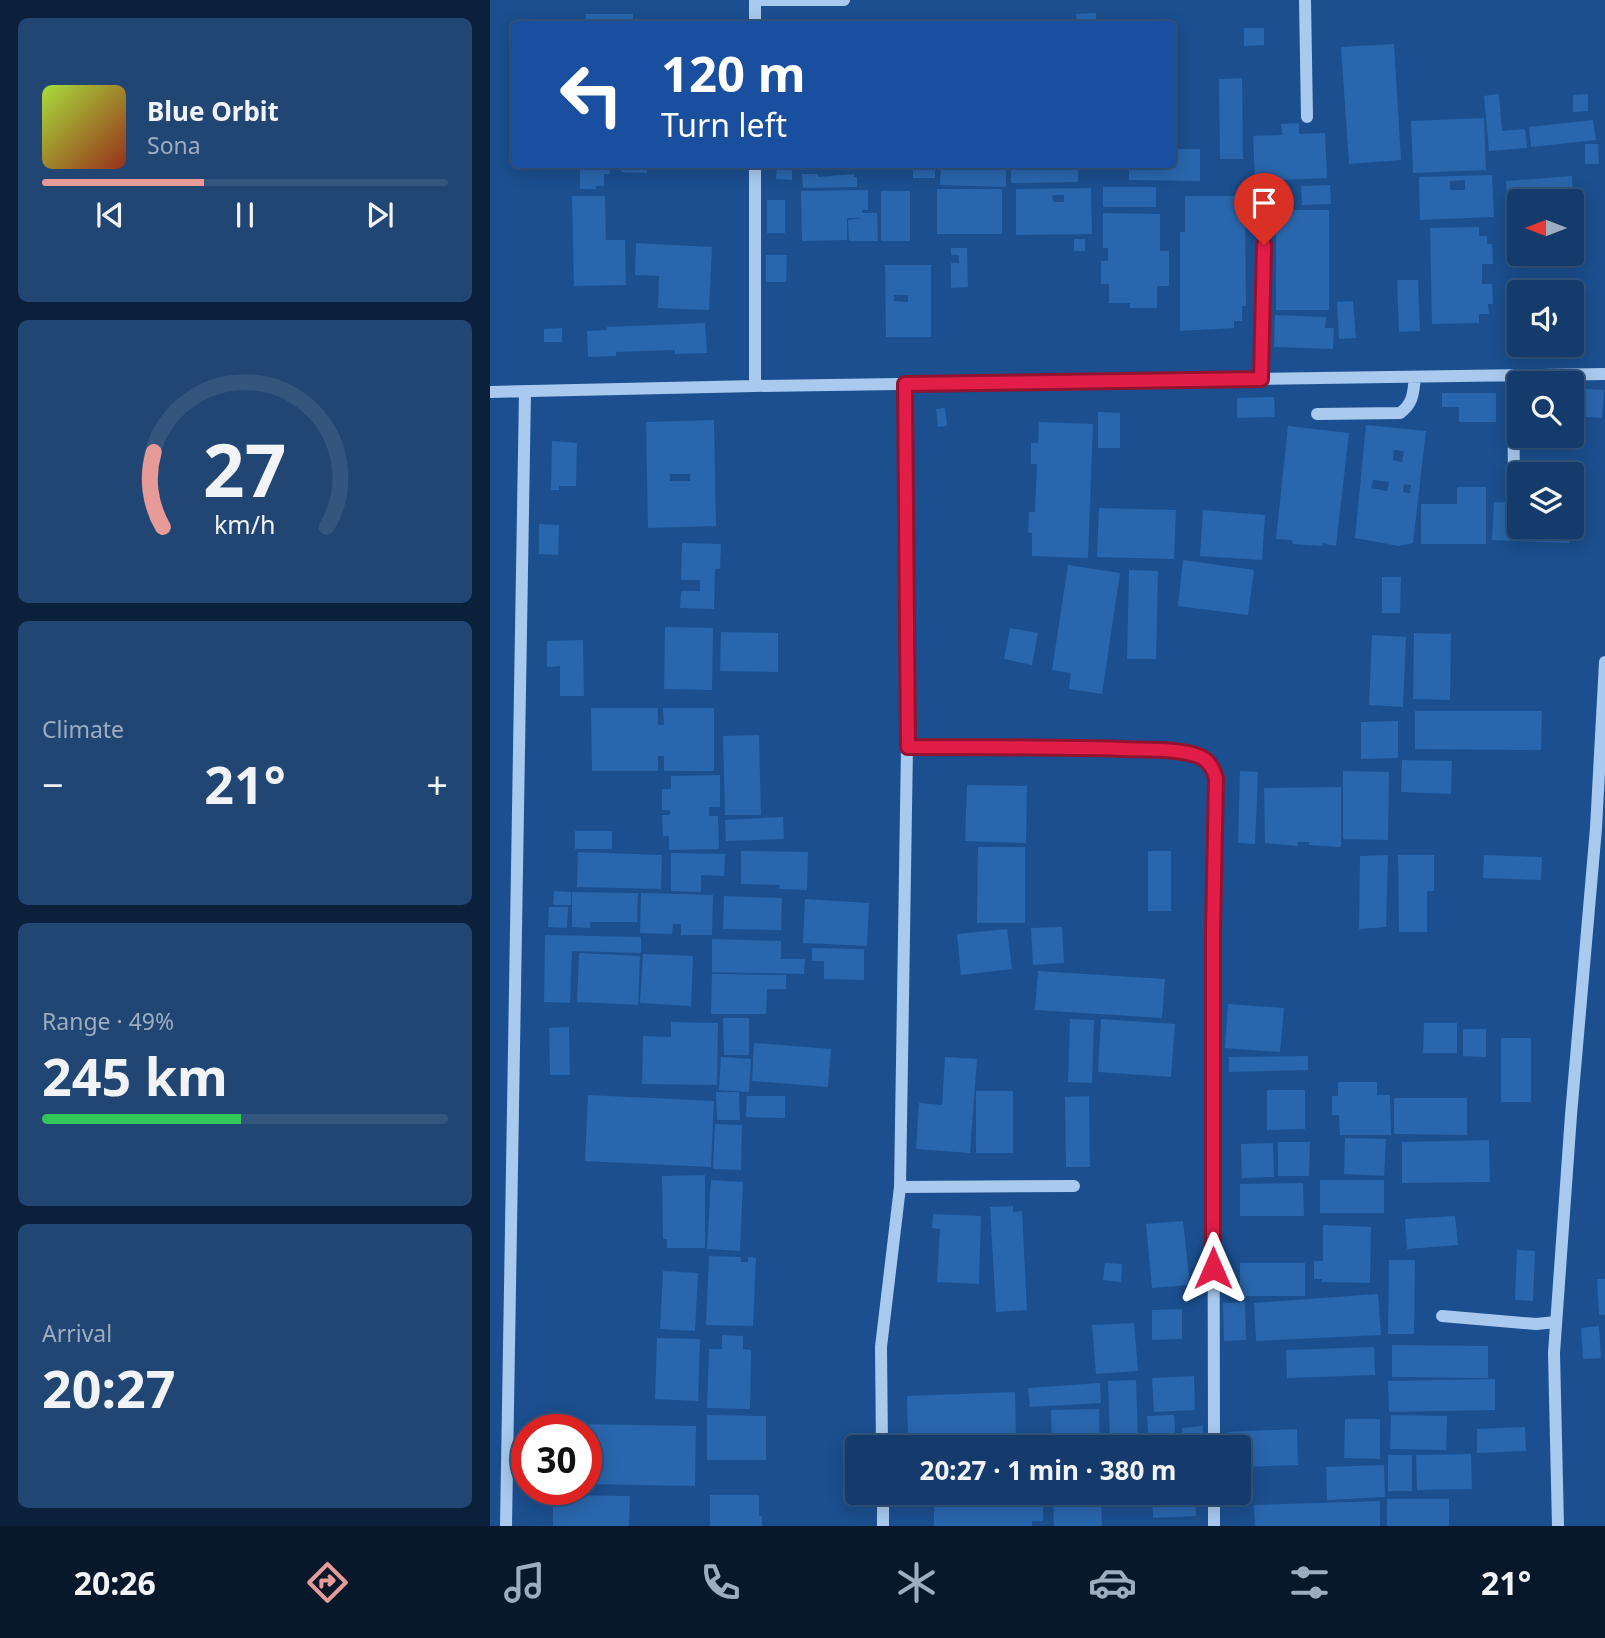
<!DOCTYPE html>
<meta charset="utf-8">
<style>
body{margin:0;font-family:"Noto Sans",sans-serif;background:#214673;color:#f1f3f6;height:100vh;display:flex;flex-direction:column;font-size:26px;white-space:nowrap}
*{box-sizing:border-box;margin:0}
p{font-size:23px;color:#9dadc1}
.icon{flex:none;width:38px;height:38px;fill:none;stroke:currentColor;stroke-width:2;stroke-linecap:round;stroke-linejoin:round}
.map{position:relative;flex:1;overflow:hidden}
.sheet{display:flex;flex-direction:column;gap:18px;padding:18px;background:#0b203b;width:490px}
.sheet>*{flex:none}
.guide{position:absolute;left:21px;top:21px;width:665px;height:147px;border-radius:7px;box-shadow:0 4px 18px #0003,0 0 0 2px #33557e;background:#1a4fa0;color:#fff;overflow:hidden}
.needle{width:46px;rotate:270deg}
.fabs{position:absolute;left:1017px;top:189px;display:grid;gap:14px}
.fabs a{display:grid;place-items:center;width:77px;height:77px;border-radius:7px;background:#143b6b;box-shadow:0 4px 18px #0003,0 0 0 2px #33557e;font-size:35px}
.speed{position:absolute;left:21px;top:1414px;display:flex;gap:14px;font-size:35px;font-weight:700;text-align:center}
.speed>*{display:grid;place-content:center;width:91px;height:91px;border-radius:50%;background:#143b6b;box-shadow:0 4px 18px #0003,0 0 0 2px #33557e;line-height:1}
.speed .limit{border:10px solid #d22;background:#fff;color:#111}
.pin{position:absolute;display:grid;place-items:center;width:60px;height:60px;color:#fff;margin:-72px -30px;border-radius:50% 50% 50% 0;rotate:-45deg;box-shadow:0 0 7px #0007}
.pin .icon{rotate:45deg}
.me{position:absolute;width:77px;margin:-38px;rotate:0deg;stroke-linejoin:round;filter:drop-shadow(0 0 5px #0008)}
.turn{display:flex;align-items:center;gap:24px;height:147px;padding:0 35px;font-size:32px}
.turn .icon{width:91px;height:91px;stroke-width:2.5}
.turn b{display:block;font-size:49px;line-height:60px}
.big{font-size:52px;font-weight:700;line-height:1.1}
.sheet .card{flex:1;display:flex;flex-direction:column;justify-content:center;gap:10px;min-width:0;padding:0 24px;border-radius:10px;background:#214673}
.sheet .dial{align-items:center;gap:0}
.dial svg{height:182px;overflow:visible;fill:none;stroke:#33557e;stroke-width:7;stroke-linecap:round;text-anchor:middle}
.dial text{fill:#f1f3f6;stroke:none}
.song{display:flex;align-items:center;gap:21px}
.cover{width:84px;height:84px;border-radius:10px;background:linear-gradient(135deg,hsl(80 70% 55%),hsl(10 70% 35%))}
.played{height:7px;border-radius:4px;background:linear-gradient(90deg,#e69b98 40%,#33557e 40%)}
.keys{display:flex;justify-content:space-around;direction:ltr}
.heat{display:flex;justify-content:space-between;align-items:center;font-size:38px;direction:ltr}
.charge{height:10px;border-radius:5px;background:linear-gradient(90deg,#34c759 49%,#33557e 0)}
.trip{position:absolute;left:355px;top:1435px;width:406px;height:70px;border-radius:7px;background:#143b6b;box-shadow:0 4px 18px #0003,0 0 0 2px #33557e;font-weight:700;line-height:70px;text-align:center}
.tabs{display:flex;height:112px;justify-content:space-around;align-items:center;background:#08182b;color:#9dadc1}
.tabs .icon{width:49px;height:49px}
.tabs .on{color:#e69b98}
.tabs b{font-size:32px;color:#f1f3f6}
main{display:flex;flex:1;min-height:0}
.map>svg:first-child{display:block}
.building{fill:#2a66ad;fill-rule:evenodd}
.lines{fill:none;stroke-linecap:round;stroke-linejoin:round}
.minor{stroke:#a9c9ee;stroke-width:12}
.route-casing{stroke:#92132f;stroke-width:18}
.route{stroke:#e11d48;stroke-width:12}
</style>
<main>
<section class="sheet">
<div class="card">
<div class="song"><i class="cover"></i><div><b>Blue Orbit</b><p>Sona</p></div></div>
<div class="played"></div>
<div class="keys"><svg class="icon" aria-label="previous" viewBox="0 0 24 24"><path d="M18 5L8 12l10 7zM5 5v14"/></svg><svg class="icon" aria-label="pause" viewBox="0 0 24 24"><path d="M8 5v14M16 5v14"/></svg><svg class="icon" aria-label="next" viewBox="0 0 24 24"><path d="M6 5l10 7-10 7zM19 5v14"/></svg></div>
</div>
<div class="card dial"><svg viewBox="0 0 100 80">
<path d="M14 69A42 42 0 1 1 86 69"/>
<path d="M14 69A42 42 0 0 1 10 36" stroke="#e69b98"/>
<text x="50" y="56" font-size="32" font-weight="700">27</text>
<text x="50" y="72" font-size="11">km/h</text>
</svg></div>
<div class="card"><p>Climate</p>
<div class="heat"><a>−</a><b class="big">21°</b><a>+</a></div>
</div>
<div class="card"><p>Range · 49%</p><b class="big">245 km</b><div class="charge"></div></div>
<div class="card"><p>Arrival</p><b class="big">20:27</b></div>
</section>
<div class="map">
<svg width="1115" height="1526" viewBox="0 0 1115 1526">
<rect width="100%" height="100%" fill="#1b4f8f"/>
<!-- building -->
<path class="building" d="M606,13v11h-19l-1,-10z
M96,14h47v10h-47z
M754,28h20v17l-20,1z
M904,44l7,116 -52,4 -8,-117z
M752,78l1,81h-23l-1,-80z
M1009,94l3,37 23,-2 2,19 -38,3 -5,-55z
M1098,94v17l-15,1v-17z
M994,118l2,52 -73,3 -2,-52z
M1103,120l3,20 -65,7 -2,-20z
M809,123v11l26,-1 2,45 -72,3 -2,-45 29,-1 -1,-11z
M1095,144h13l1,20h-14z
M682,149h28v32l-71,-1v-16h43z
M90,164h30v10h-6v12h-8v3h-16z
M131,164h26v9l-26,-1z
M287,164h15v16l-16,-1z
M308,164h109v6h-109z
M423,164h22v14h-22z
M451,164h65v23l-66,-2z
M521,164h67v18l-67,1z
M312,174h16v3l36,-3v3h3v10l-54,1z
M1002,175l2,42 -74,3 -1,-43zM975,180v10h-15v-9z
M1082,176l1,25h-54v20l-10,1 -3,-41z
M796,183l1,23 -29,1 -1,-22z
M840,185l1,19 -29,1 -1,-19z
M613,187h53v20h-53z
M601,188l1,46 -76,1v-46zM562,195h12v7h-11z
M447,189h65v45h-65z
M378,190v20h-6v3h15l1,28h-29l-1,-21 15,-2h-16v22l-45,1 -1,-50z
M391,191h29v50h-29z
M82,196h33l1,44h19l1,45 -52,1z
M695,196h60l1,110h-4v15h-8v7l-54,3v-99h5z
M277,200h18v33h-18z
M786,210h53v100h-53z
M613,213l57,1v37h9v35h-12v22h-27v-5h-21v-19h-8v-23h7v-13h-5z
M989,227v9h8v8h5l1,20h-11v20h10l1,20h-5l1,10h-10v9l-47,1 -2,-96z
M584,239h11v12h-11z
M146,243l76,4 -3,63 -51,-2 1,-32 -24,-1z
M461,248h16l1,39 -17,1v-25h8v-8h-8z
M276,255h21l-1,27h-20z
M395,265h46v72h-45zM404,295h14v7l-14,-1z
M907,280h21l2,51 -21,1z
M863,301l3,37 -17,1 -2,-37z
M785,315l51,2 -1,11h9l-1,21 -59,-2z
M215,323l2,30 -32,1v-4l-59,2v4l-28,1 -1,-26 20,-1v-3z
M72,328v14h-18v-13z
M1082,388l32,2 -2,28 -30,-2z
M952,393h54v29h-37v-15h-17z
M784,397l1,20 -38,1v-20z
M455,408l2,18 -9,1 -2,-18z
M608,412l22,1v35h-22z
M224,420l2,106 -68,2 -2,-106zM180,474h20v7h-20z
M549,422l54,2 -5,134 -56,-2v-23h-4l1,-21h6l2,-48h-6v-21h7z
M876,425l60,6 -13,112 -14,3 -44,-8zM904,450l10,1 -2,11 -9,-2zM883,480l16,2 -2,9 -16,-3zM914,484l7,1 -1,8 -7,-1z
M798,426l61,7 -13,113 -14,-3 1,3 -30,-2 -1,-4 -16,-1z
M62,441l25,2 -1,43h-17v4h-8z
M967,487h29v57h-65v-40h36z
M1004,502l25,1v24h51l-1,16 -77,-3z
M609,508l77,2 -2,49 -77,-2z
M713,510l62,5 -3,45 -62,-4z
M49,524l20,1 -1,30 -19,-1z
M192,543l39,1 -1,25h-5l-1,40 -34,-1 1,-17h19v-11h-19z
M693,560l71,10 -6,45 -70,-9z
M578,565l52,8 -18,121 -33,-5 2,-16 -19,-3z
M639,570l29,1 -2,88h-29z
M892,577h19l-1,36h-18z
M175,627l48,1 -1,62 -48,-1z
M520,628l28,5 -6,32 -28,-6z
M231,632l57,1v39l-58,-1z
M924,633l37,1 -1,66 -37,-1z
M882,635l34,2 -3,70 -34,-2z
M93,640l1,56h-24v-30l-13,1v-26z
M101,708h67v17h6l-1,-17h51v63h-50v-15h-6v15h-66z
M925,711h127l-1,39 -126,-1z
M908,721v37l-37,1v-37z
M269,735l2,80h-36l-2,-79z
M912,760l50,1 -1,33 -50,-2z
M750,771l18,1 -3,72 -17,-1z
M853,771l46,1 -1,68 -45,-1z
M230,775v32h-11v9h9l1,33 -50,1v-14h-6l-1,-21h8v-5h-8v-21h9v-13z
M477,785l60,1 -1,57 -61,-2z
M851,787v60l-32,-2v-3h-11v4l-33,-3 -1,-55z
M293,817l1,22 -58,2 -1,-21z
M85,831h37v18h-37z
M488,847h47v76h-48z
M251,851l67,1 -1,38 -28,-1 1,-4 -39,-1z
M658,851h23v60h-23z
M88,852l84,3 -1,34 -84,-2z
M181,853l54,1 -1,22 -23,-1v17l-30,-1z
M898,855l-2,72 -27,2 1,-73z
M908,855h36v36h-7v41h-28z
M994,855l58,2 -1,23 -58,-2z
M64,891l17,1v13h-18z
M82,892l66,1 -1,29h-47v6l-18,-1z
M151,893l72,2 -1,40h-31v-11h-8l-1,10 -32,-1z
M234,896l58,2 -1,32 -58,-1z
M315,899l64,4 -2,43 -64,-3z
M59,907h19l-1,21 -19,-1z
M572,927l2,36 -31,2 -2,-37z
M517,929l5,40 -51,6 -4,-41z
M55,935l96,2v16l-69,-2 -2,52 -26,-1z
M222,939l69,2v18h24l-1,15 -92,-2z
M322,948l52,1v31l-40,-1v-18h-12z
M89,953l61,3 -2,49 -61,-3z
M153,954l50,2 -2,50 -51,-3z
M548,971l127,8 -3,39 -127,-8z
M222,974l74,1v14h-19l-1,25h-55z
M738,1004l56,4 -4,44 -55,-4z
M233,1018h26v37h-25z
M580,1019l24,1 -2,63 -24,-1z
M611,1019l74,5 -4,53 -73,-5z
M181,1022l47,1 -1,62 -75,-1 1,-48 28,1z
M934,1023h33v30h-34z
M79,1027l1,48h-20l-1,-47z
M973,1029h23v28l-23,-1z
M1011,1038h30v64h-30z
M264,1043l77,6 -3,38 -76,-6z
M818,1056v14l-79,2v-15z
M231,1057l30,2 -2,33 -30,-2z
M455,1057l32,2 -7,94 -54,-4 3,-46 23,2z
M848,1082h39v13h13l1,40h-51l-1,-20h-7v-19h6z
M777,1090h38v39l-38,1z
M486,1091h37v62h-37z
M226,1092h23l1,28h-23z
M98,1095l126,6 -3,66 -126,-6z
M257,1096h38v22l-39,-1z
M599,1096l1,71h-24l-1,-70z
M904,1098h73v37l-73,-1z
M225,1124l27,1 -1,45 -28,-1z
M855,1138l41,1 -2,37 -40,-2z
M999,1140l1,42 -88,1v-41z
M788,1142h32l-1,34h-31z
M783,1143l1,34 -32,1 -1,-34z
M215,1175v73h-38v-9h-4l-1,-63z
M221,1180l32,2 -3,69 -33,-2z
M830,1180h64v33h-64z
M813,1183l1,33h-64v-32z
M523,1206v6l9,-1 5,99 -31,2 -6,-105z
M443,1214l48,2 -2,68 -42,-2 3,-53 -8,-1z
M965,1216l3,29 -51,4 -2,-30z
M693,1221l7,64 -38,3 -6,-64z
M833,1225l48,2 -1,56 -48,-1v-3h-8v-18h9z
M1027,1250l18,1 -2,50 -18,-1z
M219,1256l32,1v5h7v-5l8,1 -3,68 -47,-1z
M899,1260h26l-1,74h-26z
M615,1263l17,1 -1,18 -18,-2z
M750,1263h65v33h-65z
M173,1271l35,2 -3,58 -35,-2z
M1107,1279h8v36h-6z
M888,1294l3,41 -125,6 -2,-38z
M755,1302l1,38 -22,1 -1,-38z
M692,1309v30l-30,1v-30z
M644,1323l4,48 -42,3 -4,-49z
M1109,1326l2,32 -18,1 -2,-31z
M232,1335l21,1v13l8,1 -1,59 -43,-1 2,-59h13z
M167,1338l43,1 -2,62 -43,-2z
M902,1345l96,1v32l-96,-1z
M884,1347l1,28 -88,3 -1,-28z
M704,1376l1,34 -41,2 -2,-34z
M1005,1379v31l-106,2 -1,-31z
M646,1380l2,57 -28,1 -2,-57z
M610,1383l1,20 -71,4 -2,-19z
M525,1392l1,42 -108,4 -1,-42z
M609,1409l1,38h-48l-1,-37z
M217,1415l59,1v44h-59z
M684,1415l2,32h-27l-2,-31z
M901,1415l56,1 -1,34 -56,-1z
M855,1419h35v40l-36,-1z
M87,1424l119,2 -1,60 -109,-2v-54h-9z
M713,1426l1,21h-21l-1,-19z
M1035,1427l1,24 -49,2v-24z
M807,1429l1,36 -59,2v-20h-10l-1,-15z
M981,1454l1,35 -55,1 -1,-35z
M898,1455h24v36h-24z
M894,1465l1,32 -58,3 -1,-33z
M444,1493h109v28h-11v5h-98z
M563,1493h48l1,33h-48z
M662,1493h43l1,23 -43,2z
M63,1495l77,1 -1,30h-76z
M220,1495h49v21h3v10h-52z
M897,1499h62v27h-62z
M890,1501v25h-125l-1,-21z"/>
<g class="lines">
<!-- minor -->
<path class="minor" d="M265,0h89
M815,0l2,117
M265,24v-24
M265,164v222
M1023,375l1,110
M771,379l3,-158
M0,392l265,-6 850,-12
M827,414l83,-1c14,-10 13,-21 15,-36
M417,747c70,-1 140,0 209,2 24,1 64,-2 85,8 9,5 12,12 15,21l-3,154 1,515
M410,1187l174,-1
M952,1316l94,8 20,-2
M392,1447l-1,-100 19,-160 7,-440 -2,-363
M393,1493v33
M724,1493v33
M16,1526l19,-1134
M1068,1526l-4,-173 17,-238 25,-287 9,-166"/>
</g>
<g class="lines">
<defs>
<path id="route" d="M723,1268v-336l3,-154c-3,-9 -6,-16 -15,-21 -20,-9 -57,-7 -79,-8 -72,-2 -143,-2 -214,-2l-3,-363 356,-5 3,-134"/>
</defs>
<!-- route casing -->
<use href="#route" class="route-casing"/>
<!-- route -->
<use href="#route" class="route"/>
</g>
</svg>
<div class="fabs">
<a><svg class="needle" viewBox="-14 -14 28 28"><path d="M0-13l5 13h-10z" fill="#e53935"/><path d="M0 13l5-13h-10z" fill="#9dadc1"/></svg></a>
<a><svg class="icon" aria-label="sound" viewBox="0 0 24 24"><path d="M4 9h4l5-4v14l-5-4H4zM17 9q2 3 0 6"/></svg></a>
<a><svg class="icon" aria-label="search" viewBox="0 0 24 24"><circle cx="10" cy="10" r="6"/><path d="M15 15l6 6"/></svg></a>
<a><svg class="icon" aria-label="layers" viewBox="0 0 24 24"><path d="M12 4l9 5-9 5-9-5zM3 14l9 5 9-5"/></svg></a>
</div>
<div class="speed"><div class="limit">30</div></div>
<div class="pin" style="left:774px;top:245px;background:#d93025"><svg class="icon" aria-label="arrive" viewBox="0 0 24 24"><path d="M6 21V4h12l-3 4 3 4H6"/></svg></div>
<svg class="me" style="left:723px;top:1268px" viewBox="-20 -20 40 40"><path d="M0-17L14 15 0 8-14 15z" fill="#e11d48" stroke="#fff" stroke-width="4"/></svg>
<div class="trip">20:27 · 1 min · 380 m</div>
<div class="guide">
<div class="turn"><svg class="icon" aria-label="left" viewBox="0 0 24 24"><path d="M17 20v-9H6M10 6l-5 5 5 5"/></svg><div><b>120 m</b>Turn left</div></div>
</div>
</div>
</main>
<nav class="tabs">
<b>20:26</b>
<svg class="icon on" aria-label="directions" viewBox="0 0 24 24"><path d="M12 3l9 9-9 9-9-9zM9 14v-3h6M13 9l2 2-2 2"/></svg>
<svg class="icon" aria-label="music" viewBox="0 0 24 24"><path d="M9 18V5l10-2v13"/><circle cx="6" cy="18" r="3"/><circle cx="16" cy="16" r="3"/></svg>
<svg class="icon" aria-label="phone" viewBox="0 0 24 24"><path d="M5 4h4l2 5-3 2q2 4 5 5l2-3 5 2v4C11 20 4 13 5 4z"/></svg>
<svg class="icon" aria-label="climate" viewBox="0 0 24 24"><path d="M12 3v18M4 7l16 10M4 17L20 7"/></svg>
<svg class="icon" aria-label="car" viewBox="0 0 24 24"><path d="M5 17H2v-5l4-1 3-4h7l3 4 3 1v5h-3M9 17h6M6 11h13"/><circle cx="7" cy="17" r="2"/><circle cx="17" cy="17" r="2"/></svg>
<svg class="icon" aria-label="filters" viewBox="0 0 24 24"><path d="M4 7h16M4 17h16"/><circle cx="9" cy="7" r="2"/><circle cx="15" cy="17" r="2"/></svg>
<b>21°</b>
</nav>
